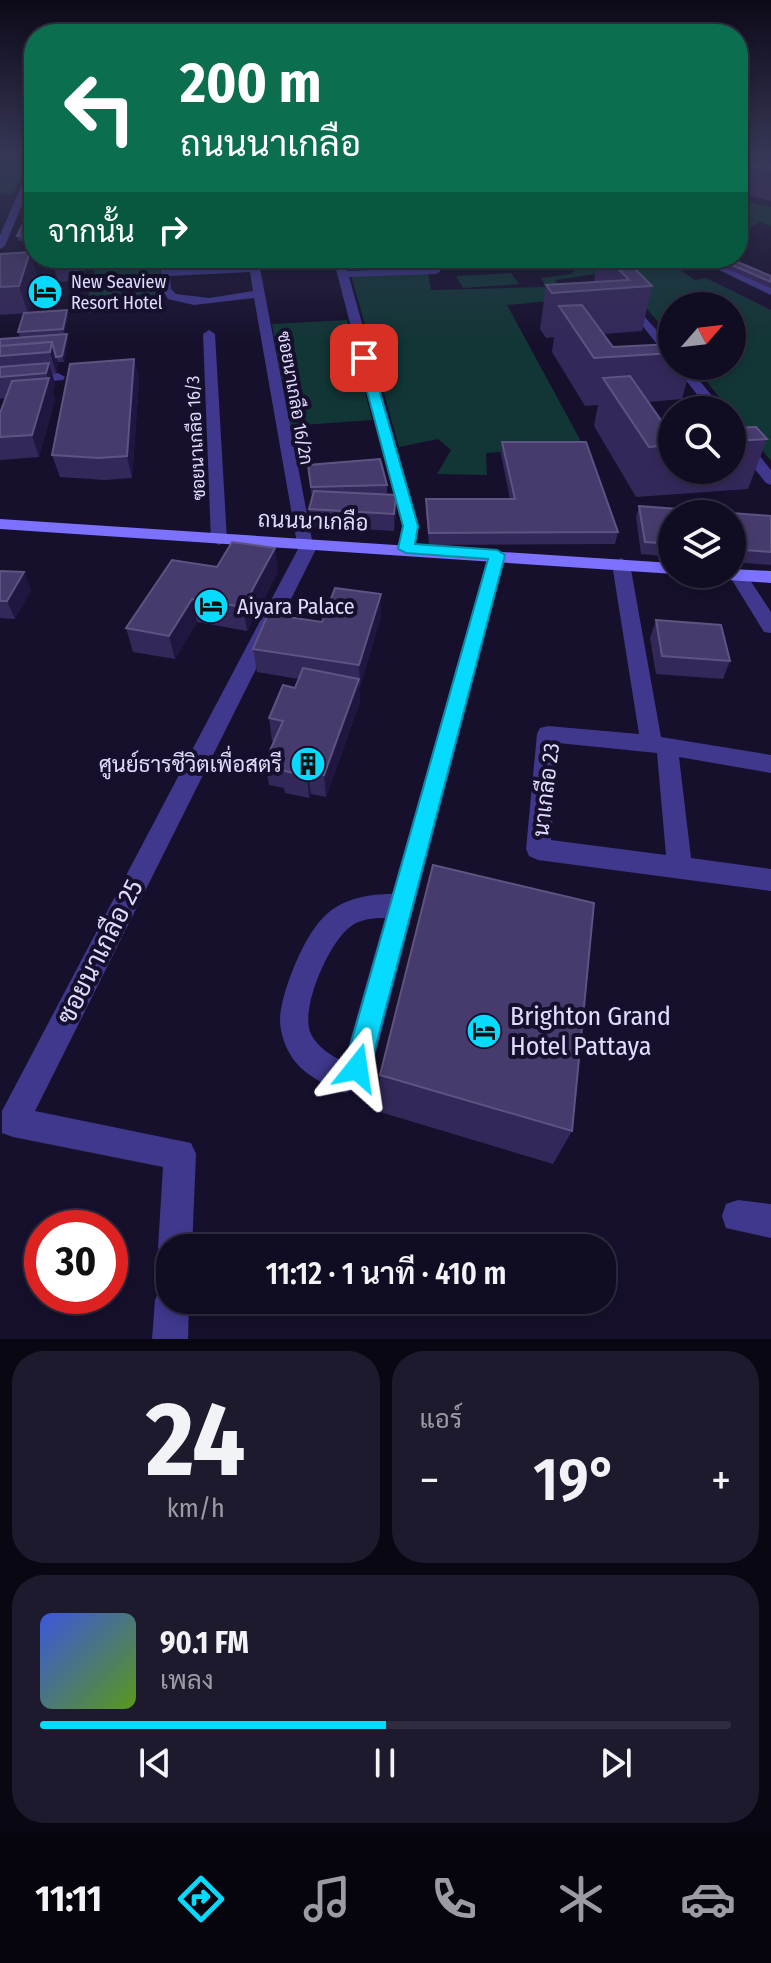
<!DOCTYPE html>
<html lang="th">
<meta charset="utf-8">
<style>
body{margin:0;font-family:"Fira Sans Condensed",Sarabun,sans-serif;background:#1e1a2e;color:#f1f3f6;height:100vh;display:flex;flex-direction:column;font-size:30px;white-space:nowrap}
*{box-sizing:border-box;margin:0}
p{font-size:26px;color:#9c9ba5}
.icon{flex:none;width:44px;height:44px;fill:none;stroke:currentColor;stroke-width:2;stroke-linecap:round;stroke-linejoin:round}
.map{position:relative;height:1339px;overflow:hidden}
.sheet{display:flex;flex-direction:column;gap:12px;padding:12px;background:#090712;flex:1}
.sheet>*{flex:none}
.top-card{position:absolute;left:24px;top:24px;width:724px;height:244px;border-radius:32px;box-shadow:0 4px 12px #0003,0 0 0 2px #302c3f;background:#0b6e4f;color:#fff;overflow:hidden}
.needle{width:52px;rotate:62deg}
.fabs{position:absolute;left:658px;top:292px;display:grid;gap:16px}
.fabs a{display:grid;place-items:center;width:88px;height:88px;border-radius:50%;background:#100c21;box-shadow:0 4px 12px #0003,0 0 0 2px #302c3f;font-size:40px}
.speed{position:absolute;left:24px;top:1210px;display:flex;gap:16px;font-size:40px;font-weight:700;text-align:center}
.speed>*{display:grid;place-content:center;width:104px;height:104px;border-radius:50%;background:#100c21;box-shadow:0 4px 12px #0003,0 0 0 2px #302c3f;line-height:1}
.speed .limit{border:12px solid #d22;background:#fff;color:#111}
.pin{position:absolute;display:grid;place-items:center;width:68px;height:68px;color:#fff;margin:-34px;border-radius:16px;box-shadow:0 4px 12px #0006}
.me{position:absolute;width:88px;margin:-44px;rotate:15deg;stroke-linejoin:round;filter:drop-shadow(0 0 6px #0008)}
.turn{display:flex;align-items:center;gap:28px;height:168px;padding:0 24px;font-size:36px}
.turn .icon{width:104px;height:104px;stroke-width:2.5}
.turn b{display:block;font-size:56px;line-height:68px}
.then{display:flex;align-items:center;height:76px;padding:0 24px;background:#0003;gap:16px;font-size:30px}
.big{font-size:60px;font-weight:600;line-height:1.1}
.sheet .widget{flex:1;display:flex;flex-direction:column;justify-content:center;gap:12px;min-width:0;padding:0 28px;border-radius:32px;background:#1e1a2e}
.sheet .dial{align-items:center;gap:0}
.dial b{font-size:104px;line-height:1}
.song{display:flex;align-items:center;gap:24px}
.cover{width:96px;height:96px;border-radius:12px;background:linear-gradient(135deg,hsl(230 70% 55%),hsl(90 70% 35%))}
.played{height:8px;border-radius:4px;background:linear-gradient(90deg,#07daff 50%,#302c3f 50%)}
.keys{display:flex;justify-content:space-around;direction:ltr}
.heat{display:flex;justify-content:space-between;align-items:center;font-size:44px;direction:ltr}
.sheet .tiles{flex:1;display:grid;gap:12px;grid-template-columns:1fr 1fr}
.widget:last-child{grid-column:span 2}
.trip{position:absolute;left:156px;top:1234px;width:460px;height:80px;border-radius:32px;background:#100c21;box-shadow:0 4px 12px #0003,0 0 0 2px #302c3f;font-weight:600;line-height:80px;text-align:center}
.dock{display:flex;height:128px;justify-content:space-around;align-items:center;background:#06050d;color:#9c9ba5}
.dock .icon{width:56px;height:56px}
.dock .selected{color:#07daff}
.dock b{font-size:36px;color:#f1f3f6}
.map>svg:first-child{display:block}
.green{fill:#123636}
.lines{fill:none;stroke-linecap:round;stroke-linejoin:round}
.street{fill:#3f388d;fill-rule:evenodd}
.secondary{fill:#7c72ff;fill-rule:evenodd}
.wall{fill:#34285a}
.shaded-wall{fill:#201640}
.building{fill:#463b6c;stroke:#5e5483;stroke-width:2}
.route{fill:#07daff;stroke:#058ea6;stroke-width:2}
.labels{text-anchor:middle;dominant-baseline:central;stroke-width:8;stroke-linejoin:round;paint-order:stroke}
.far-poi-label{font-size:18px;fill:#e0dbff;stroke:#16102c;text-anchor:start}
.far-street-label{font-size:18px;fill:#e0dbff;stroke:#16102c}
.street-label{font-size:22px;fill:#e0dbff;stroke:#16102c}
.poi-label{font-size:22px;fill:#e0dbff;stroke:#16102c;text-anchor:start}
.near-street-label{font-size:26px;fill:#e0dbff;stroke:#16102c}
.near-poi-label{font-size:26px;fill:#e0dbff;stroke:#16102c;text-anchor:start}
</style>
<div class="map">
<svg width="771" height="1339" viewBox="0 0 771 1339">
<rect width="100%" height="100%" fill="#16102c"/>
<!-- green -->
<path class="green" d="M0,155h32l-18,38 -14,1z
M738,199l33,8v19l-11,-4 -22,12z
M98,258h63l-2,49 -75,6z
M362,258h66l2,12 -62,1z
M586,258h103l4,5 -21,2 23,15 11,-2 65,32v151l-77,-95h38v-60h-60v33l-56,-68 -61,9 16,19 -64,6 77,142 -98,6 1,22 -50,-1 14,-24 -13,-11 -39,8 -48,-172 77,-2 3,17 115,-3 -5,-9 30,-4z
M511,273l8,11 -56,4 -7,-12z
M347,320l25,100 -83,6 -17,-102z"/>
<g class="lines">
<!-- street -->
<path class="street" d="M746,155h9l-7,7 3,8 -13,5v-5l4,-1 -2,-7z
M34,164v12l-29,70 -5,3v-14l30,-69z
M162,258h10l-1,12 78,-4 -1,-8h10l54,282 6,5 -283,566 156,32 5,11 -4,94h-22v15l-7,-3 -5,-12 5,-81 -150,-30 -11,-4v-22l296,-562 -44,-251 -60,7 -26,-6 -8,-13zM250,272l3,19 -44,7 -33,-4 -5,-5 -1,-13z
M333,258h10l4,13 89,-3 5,3 -5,3 -87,3 70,249 -7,27h-12l-3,-4 6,-23z
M694,258h13l64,30v7z
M643,315l29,32v12l-4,-1 -31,-39z
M209,330l6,4 12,206 -8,5 -8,-5 -8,-206z
M675,366h13l35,44h-14z
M58,373l7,4 -2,3 -63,6v-8z
M732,427l5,1 34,42v15l-5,-2 -34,-42z
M497,550l9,5 -134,513 -9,17 -18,8c-20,-8 -44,-19 -55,-39 -6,-10 -10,-23 -10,-35 1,-28 26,-89 48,-106 17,-15 42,-19 64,-19l96,-339zM385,918l-41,144c-12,-6 -27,-15 -33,-28 -12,-24 18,-92 39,-107 10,-8 22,-9 35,-9z
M621,558l9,6 31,173 110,18v18l-92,-16 12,101 80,11v22l-233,-31 -9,-4 -3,-7 11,-115 3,-6 8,-2 91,8 -27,-170zM558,743l99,10 9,102 -115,-15z
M738,569l6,2 27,41v21l-7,-1 -35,-57z
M738,1200l33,4v34l-45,-10 -4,-12 4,-12z
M170,1283v17h19l-1,39h-36l3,-39 5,-12z"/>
<!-- secondary -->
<path class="secondary" d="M0,519l672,44 2,11 -674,-45z
M732,569l39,2v12l-43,-3 -9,-6h13z"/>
</g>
<!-- wall -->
<path class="wall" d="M738,156l33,6v39l-33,-7z
M34,224v16l-16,1 -1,-5z
M30,252l7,26 -9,35 -28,2v-61z
M54,258h34l-4,22 -26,2 -5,-19z
M447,258h27v9l-27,-1z
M530,258h37l-13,11 -25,-5z
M598,258h26l28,28 -10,45 -39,3 10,13 59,-3v22h19l-9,33 -34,3 22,31 2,-1v38h60v-42l35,11 -19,50 -112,8 -42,-71 4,-21 -13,1 -33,-54 2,-15 -8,1 -6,-9 6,-44 48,-3z
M725,262l46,14v12l-48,-21z
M67,310l1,5 -4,19 4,5 -4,23h-6l-2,11h-4l3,11 -2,9 2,6 -16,58 -39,3v-47l5,-15 -5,1v-60l20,-2 -2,-5z
M134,359l5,21 -7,98 -27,2 -45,-3 -8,-22z
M502,442l116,90 -3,12 -186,1 -3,-34v-12h84l-9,-45z
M308,465l79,20v9l9,1v17l-2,19 -84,-5 -1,-17 3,-10z
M639,506l132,10v49l-39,-3v-48h-60v43l-31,-3 -5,-37z
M217,567l61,5 -31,59 -50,-9 -22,37 -42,-7 -7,-24z
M0,571l24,1 7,18 -16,29 -15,-1z
M381,618l-22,70 1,14 -34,95 -15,-3 -2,4 -24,-5 -1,-5 -15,-3 -4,-23 9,-21h-2l-3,-23 26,-30 4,-9 -42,-7 -4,-23 69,-27z
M656,620l74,41 -7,18 -67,-5 -6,-36z
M380,1075l192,56 -19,33 -173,-52z"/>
<!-- shaded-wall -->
<path class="shaded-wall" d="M30,252l7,26 -9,35 -9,-27z
M80,258h8l-4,22 -5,-18z
M555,258h12l-13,11z
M67,310l1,5 -4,19 -1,-5z
M67,334l1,5 -4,23 -2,-6z
M52,342l6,21 -2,10 -6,-21z
M134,359l5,21 -7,98 -5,-22z
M49,363l6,21 -2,9 2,6 -16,58 -7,-22 16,-55 -2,-7z
M396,495v17l-2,19v-17z
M275,548l3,24 -31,59 -4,-24z
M24,572l7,18 -16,29 -8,-18z
M381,594v24l-21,70 -1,-23z
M192,599l5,23 -22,37 -6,-23z
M359,679l1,23 -34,95 -2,-22z
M308,772l3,22 -2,4 -2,-22z"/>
<!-- building -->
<path class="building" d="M738,156l33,6v8l-33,-6z
M23,224h11v11l-17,1z
M30,252l-11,34 -19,1v-33z
M54,258h26l-1,4 -26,1z
M608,258h16l28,28 -100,7 -6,-8 83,-5z
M733,260l38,16v6l-46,-20z
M582,305l31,42 59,-3v9l-78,5 -35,-52z
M67,310l-4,19 -45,3 6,-19z
M67,334l-5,22 -6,1 -4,-15h-3l-49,4v-7z
M52,342l-2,10 -50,4v-10z
M134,359l-7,97 -28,2 -47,-3 18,-91z
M49,363l-3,10 -46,4v-10z
M630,376l40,57 2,-1v13l-23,2 -46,-69z
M49,378l-17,57 -32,2v-24l12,-32z
M756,427l11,12 -35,2v-13z
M502,442h84l32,90 -189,1 -3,-34h89z
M380,459l7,26 -76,2 -3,-22z
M314,491l82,4 -2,19 -85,-5z
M639,506l132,10v36l-39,-3v-35h-60v30l-27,-2z
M232,542l43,6 -32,59 -51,-8 -23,37 -43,-8 46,-68 45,7z
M0,571l24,1 -17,29h-7z
M335,588l46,6 -22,71 -106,-16 15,-35 54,8z
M656,620l65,5 9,36 -68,-5z
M303,668l56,11 -35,96 -16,-3 -1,4 -26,-6 2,-4 -18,-4 18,-41 -14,-3 14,-33 12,3z
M433,865l161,38 -22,228 -192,-56z"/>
<!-- sky -->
<linearGradient id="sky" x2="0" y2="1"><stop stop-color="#0c0918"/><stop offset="0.45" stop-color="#363756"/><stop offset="1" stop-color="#363756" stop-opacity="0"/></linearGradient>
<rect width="771" height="343" fill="url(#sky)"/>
<!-- route -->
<path class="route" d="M364,354l6,4 48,168 -3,18 82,6 8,5 -135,513 -4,9 -9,4 -9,-4 -4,-9 144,-509 -82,-6 -8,-4 5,-23 -45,-168z"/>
<!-- icons -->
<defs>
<symbol id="hotel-disc" viewBox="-11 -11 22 22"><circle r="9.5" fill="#07daff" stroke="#16102c"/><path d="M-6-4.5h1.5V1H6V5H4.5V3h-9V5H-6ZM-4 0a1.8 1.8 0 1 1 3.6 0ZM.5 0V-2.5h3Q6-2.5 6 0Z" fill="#111"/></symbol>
<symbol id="building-disc" viewBox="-11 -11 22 22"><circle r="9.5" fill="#07daff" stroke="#16102c"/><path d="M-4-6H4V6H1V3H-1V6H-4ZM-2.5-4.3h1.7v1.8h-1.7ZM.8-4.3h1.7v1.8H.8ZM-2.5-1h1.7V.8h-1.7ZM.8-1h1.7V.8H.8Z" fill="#111"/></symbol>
</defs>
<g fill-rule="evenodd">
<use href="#hotel-disc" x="25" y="272" width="40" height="40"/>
<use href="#hotel-disc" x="191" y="586" width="40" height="40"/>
<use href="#building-disc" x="288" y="744" width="40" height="40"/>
<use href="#hotel-disc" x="464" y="1011" width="40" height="40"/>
</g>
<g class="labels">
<!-- far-poi labels -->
<g class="far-poi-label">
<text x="71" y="282">New Seaview<tspan x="71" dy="21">Resort Hotel</tspan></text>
</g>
<!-- far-street labels -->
<g class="far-street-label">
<text transform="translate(295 398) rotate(80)">ซอยนาเกลือ 16/2ก</text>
<text transform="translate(196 438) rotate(-93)">ซอยนาเกลือ 16/3</text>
</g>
<!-- street labels -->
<g class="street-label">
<text transform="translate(313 521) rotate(2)">ถนนนาเกลือ</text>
<text transform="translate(546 790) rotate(-83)">นาเกลือ 23</text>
</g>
<!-- poi labels -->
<g class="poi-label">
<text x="237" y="606">Aiyara Palace</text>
<text x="282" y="764" text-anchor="end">ศูนย์ธารชีวิตเพื่อสตรี</text>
</g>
<!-- near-street labels -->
<g class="near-street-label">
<text transform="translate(100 952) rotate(-63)">ซอยนาเกลือ 25</text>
</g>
<!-- near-poi labels -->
<g class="near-poi-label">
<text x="510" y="1016">Brighton Grand<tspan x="510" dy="30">Hotel Pattaya</tspan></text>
</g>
</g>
</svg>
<div class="fabs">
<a><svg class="needle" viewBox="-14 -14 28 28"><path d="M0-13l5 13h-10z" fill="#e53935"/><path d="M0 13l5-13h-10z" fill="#9c9ba5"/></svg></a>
<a><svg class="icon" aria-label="search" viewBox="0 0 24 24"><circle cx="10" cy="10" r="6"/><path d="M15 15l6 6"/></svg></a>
<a><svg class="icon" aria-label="layers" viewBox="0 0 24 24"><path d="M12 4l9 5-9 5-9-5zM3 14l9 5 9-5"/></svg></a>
</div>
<div class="speed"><div class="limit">30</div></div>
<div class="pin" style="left:364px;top:358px;background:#d93025"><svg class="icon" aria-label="arrive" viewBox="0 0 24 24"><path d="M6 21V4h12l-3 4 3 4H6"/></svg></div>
<svg class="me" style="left:357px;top:1068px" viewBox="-20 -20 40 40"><path d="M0-17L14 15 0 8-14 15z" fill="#07daff" stroke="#fff" stroke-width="4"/></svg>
<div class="trip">11:12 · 1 นาที · 410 m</div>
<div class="top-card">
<div class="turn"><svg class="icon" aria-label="left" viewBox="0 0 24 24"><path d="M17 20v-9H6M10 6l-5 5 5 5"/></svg><div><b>200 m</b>ถนนนาเกลือ</div></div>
<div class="then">จากนั้น<svg class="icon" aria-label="right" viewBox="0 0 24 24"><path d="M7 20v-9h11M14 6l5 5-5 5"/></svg></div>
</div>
</div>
<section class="sheet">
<div class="tiles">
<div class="widget dial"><b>24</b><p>km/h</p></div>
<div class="widget"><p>แอร์</p>
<div class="heat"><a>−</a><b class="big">19°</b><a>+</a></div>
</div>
<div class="widget">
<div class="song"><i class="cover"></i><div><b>90.1 FM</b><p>เพลง</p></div></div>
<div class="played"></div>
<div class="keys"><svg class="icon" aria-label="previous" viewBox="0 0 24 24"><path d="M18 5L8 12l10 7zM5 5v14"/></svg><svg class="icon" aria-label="pause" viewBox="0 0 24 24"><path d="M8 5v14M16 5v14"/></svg><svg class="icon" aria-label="next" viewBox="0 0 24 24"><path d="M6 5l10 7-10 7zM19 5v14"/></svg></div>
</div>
</div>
</section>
<nav class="dock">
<b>11:11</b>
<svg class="icon selected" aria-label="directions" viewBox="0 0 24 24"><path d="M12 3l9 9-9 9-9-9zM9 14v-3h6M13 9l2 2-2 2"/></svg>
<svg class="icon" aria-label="music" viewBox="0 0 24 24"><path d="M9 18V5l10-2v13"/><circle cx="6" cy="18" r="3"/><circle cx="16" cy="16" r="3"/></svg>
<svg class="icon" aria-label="phone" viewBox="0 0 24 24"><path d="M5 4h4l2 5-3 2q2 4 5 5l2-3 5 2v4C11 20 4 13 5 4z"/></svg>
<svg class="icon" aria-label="climate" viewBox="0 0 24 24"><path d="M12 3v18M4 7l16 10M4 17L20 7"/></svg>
<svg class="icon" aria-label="car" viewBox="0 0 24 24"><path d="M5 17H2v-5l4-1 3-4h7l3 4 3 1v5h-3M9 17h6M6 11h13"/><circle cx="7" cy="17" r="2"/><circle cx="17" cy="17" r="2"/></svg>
</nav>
